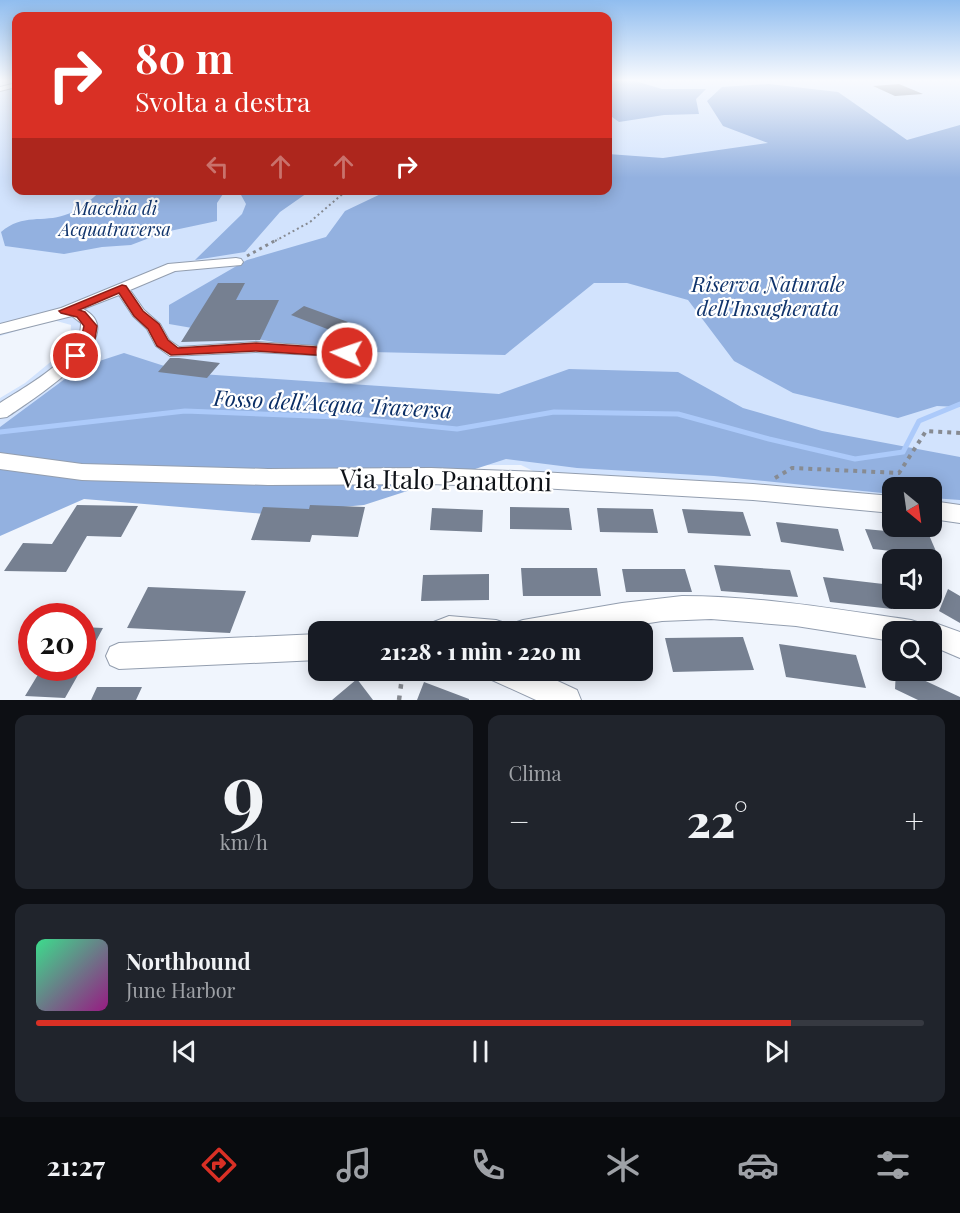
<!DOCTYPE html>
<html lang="it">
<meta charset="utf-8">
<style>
body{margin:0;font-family:"Playfair Display",serif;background:#20242c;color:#f1f3f6;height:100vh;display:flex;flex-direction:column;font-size:22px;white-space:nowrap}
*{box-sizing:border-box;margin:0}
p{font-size:20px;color:#9ea1a6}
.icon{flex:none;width:33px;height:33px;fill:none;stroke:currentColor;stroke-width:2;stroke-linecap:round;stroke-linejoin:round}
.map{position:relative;height:700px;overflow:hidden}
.side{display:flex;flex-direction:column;gap:15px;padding:15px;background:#0d0f14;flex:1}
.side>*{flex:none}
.banner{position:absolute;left:12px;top:12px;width:600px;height:183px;border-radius:12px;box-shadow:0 3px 15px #0003;background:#d93025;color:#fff;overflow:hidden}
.needle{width:39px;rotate:151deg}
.tools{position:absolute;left:882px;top:477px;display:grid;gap:12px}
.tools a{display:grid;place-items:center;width:60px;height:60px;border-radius:12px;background:#171b24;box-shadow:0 3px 15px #0003;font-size:30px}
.speed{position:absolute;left:18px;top:603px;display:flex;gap:12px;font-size:30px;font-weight:700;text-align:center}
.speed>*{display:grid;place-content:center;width:78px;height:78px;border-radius:50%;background:#171b24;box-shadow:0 3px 15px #0003;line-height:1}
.speed .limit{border:9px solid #d22;background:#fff;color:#111}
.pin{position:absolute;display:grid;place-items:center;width:51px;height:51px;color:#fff;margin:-26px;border:3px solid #fff;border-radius:50%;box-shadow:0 2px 6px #0007}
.me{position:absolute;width:66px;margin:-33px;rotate:273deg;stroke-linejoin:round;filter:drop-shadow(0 0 4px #0008)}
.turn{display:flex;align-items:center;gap:21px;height:126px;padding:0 24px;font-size:27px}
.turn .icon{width:78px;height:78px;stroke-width:2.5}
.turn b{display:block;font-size:42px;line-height:51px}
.lanes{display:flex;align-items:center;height:57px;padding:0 24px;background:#0003;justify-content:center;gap:30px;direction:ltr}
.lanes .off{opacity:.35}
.big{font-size:45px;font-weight:800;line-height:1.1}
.side .card{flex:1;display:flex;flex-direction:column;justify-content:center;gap:9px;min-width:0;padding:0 21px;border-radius:12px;background:#20242c}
.side .dial{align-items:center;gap:0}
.dial b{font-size:78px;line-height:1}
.song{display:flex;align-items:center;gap:18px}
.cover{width:72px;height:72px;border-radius:9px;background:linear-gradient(135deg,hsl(150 70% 55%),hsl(310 70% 35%))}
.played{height:6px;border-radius:3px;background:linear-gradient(90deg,#d93025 85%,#363941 85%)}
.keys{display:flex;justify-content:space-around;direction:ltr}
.heat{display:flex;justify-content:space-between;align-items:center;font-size:33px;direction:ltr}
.side .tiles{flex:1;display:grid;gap:15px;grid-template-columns:1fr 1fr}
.card:last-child{grid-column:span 2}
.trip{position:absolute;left:308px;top:621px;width:345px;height:60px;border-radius:12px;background:#171b24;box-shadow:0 3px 15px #0003;font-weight:800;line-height:60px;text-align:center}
.menu{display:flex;height:96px;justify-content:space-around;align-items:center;background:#090b0e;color:#9ea1a6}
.menu .icon{width:42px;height:42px}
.menu .current{color:#d93025}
.menu b{font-size:27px;color:#f1f3f6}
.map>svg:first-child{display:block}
.green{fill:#d2e3fd}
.forest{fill:#93b1e0}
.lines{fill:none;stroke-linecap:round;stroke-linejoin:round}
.stream{stroke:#accafa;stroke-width:5}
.building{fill:#768091}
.minor-casing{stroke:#939eaf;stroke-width:2}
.path-far3{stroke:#878b92;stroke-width:2;stroke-dasharray:2 3;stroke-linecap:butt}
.path-far2{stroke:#878b92;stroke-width:3;stroke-dasharray:3 4;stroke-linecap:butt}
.path-far1{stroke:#878b92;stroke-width:4;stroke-dasharray:4 5;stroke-linecap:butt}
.path{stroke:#878b92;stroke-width:4.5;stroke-dasharray:4.5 7;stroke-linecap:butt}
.minor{fill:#fff;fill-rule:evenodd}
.route{fill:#d93025;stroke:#8d1f18;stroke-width:1.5}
.labels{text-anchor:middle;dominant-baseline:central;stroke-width:4.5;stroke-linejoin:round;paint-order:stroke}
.far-park-label{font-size:18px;font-style:italic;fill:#10346c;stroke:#fff}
.park-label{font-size:21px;font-style:italic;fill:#10346c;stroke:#fff}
.water-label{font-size:22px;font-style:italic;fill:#0a2e65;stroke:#fff}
.near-street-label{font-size:26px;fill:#0e1218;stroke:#fff}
</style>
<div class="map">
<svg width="960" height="700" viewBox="0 0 960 700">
<rect width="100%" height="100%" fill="#f0f5fd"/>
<!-- green -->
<path class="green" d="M608,81h352v427l-28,-3v-17h-40v13l-212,-21 -137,-4 -22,-11 -415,1 -106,-10v-58l25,-15 45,-37 1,-21 -18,-5 -53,16v-246l16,-5v105h592z"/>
<!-- forest -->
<path class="forest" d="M608,81h27l27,8h44l-10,10 3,15 -35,1 -45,7 -11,-8z
M769,84l69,8 69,48 53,-15v282l-23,-1 -39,12 -105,-25 -59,-32 -46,-61 -61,-17h-33l-89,72 -179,-4 -157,-27v-19l78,-45 79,-23 19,-26 42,-20 221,-1v-36l55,4 105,-15 -45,-17 -16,-25 15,-14z
M100,191v-1l210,1 -30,21 -35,40 -50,8 47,-46 4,-10 -5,-9 -18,-1 -6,9v18l-52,11 -34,13 -29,2 -38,7 -59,-8 -4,-14c22,-19 42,-9 64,-17 11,-3 28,-16 35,-24z
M124,353l62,20 313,21 70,-25 109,3 65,36 79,23 138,26v43l-28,-2v-10h-40v6l-178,-18 -137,-8 -71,-9 -142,46 -99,9 -181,-15 -84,37v-109l81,-60z"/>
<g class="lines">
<!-- stream -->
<path class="stream" d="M0,432l185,-21 152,6 120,12 97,-17 124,2 91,25 86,20 48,-7 16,-31 41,-17"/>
</g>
<!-- building -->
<path class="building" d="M899,84l24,10 -28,2 -22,-10z
M218,283h27l-9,17h43l-19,40 -79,2z
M304,306l44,16 -13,10 -44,-17z
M170,358h9l41,5 -13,15 -49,-6z
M77,505l61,1 -17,31 -34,-1 -21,36 -62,-1 19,-28 29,1z
M310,505l55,2 -7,30 -46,-2 -2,7 -59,-2 12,-33 46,2z
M510,507l59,1 3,22 -62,-1z
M432,508l51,2 -1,22 -52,-2z
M597,508l56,1 5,24 -58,-1z
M682,509l61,3 8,24 -63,-3z
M776,522l62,7 6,22 -63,-9z
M865,529l64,6 9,21 -65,-7z
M714,565l76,5 8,27 -77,-6z
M521,568h76l4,28h-78z
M622,569h63l7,23h-66z
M489,574v26l-68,1 2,-26z
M823,577l69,8v24l-62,-7z
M148,587l98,4 -16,42 -103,-5z
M948,589l12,7v27l-21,-12z
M82,627l21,1 -21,39z
M743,637l11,33 -81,2 -8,-34z
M779,644l77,11 10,33 -80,-11z
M42,668h40l-17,30 -40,-2z
M896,670h6l58,27v3h-42l-23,-11z
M357,679l16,21h-41z
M424,682l45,17v1h-52z
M97,687h45l-6,13h-45z"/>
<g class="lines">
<defs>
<path id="minor" d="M16,83v4l-16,4v-4z
M236,258l5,1 2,3 -2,3 -66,6 -45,19 14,20 16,14 9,16 10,7 77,-5 91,6 6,1 2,4 -2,4 -97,-5 -86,4 -14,-10 -9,-17 -14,-13 -14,-21 -36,14c53,27 -56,94 -76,108l-7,1v-15c26,-17 82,-46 81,-80l-9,-7 -72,18v-10l61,-16 107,-44z
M0,453l82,11 186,5 163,-1 109,4 213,12 139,12v17l-139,-13 -213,-12 -109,-4 -163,1 -186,-5 -82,-11z
M932,501l28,4v18l-28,-4z
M682,596c77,0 153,13 229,24l9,3 2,5 10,-6 28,10v26l-28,-12v-14h-40v9l-96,-15 -85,-7 -49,2 -70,11h-82l4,-9 9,-3 99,-17z
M449,616l47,4 9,3 4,9h-82l4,-9z
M318,634v26l-199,9 -9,-4 -4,-9 4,-9 9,-4z
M489,670h45l43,20 4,10h-45l-44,-20z"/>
</defs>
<!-- minor casing -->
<use href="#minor" class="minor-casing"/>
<!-- path-far3 -->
<path class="path-far3" d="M275,241l35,-19 37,-32"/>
<!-- path-far2 -->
<path class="path-far2" d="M247,256l31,-17"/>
<!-- path-far1 -->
<path class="path-far1" d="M775,478l17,-10 107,5 27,-42 34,2"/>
<!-- path -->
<path class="path" d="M399,700l4,-30"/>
<!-- minor -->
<use href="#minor" class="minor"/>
</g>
<!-- sky -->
<linearGradient id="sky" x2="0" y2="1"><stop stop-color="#90bdef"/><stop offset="0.45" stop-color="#f8fafe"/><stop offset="1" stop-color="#f8fafe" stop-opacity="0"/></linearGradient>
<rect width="960" height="178" fill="url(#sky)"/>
<!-- route -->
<path class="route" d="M122,285l4,1 17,25 16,13 9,16 10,8 78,-5 91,6 7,4 -7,4 -91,-6 -85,4 -14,-9 -9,-17 -14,-13 -15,-23 -40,17 6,2 12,14 -2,13 -14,20h-10l-2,-3 12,-17 3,-13 -7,-9 -16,-4 -2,-2z"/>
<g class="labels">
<!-- far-park labels -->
<g class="far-park-label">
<text x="115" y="208">Macchia di<tspan x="115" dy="21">Acquatraversa</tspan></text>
</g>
<!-- park labels -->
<g class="park-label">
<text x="768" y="283">Riserva Naturale<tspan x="768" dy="24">dell'Insugherata</tspan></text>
</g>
<!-- water labels -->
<g class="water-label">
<text transform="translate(333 403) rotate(3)">Fosso dell'Acqua Traversa</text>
</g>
<!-- near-street labels -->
<g class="near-street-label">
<text transform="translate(446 479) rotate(1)">Via Italo Panattoni</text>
</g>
</g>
</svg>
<div class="tools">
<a><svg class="needle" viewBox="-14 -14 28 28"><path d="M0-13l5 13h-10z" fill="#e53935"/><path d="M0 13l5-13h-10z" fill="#9ea1a6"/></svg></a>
<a><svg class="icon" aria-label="sound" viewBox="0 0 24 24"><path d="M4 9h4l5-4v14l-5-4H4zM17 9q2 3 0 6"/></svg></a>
<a><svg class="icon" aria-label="search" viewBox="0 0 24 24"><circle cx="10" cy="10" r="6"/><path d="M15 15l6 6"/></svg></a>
</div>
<div class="speed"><div class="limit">20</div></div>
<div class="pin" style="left:76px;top:356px;background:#d93025"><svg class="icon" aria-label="arrive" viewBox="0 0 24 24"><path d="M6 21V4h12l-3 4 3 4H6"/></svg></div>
<svg class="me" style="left:347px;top:353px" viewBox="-20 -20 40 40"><circle r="17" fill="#d93025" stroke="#fff" stroke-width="3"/><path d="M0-11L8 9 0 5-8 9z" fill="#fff"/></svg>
<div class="trip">21:28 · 1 min · 220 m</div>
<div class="banner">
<div class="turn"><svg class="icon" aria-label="right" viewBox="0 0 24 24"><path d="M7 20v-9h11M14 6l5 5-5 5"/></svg><div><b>80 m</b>Svolta a destra</div></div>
<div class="lanes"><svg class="icon off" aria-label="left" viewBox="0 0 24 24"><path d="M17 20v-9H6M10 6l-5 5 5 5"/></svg><svg class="icon off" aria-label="ahead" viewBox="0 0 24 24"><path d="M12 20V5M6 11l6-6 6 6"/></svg><svg class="icon off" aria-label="ahead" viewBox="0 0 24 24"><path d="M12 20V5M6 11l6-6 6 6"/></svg><svg class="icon" aria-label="right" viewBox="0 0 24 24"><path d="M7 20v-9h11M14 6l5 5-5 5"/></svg></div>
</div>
</div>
<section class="side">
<div class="tiles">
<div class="card dial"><b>9</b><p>km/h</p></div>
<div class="card"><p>Clima</p>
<div class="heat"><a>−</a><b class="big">22°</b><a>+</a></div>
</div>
<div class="card">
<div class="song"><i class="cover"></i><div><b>Northbound</b><p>June Harbor</p></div></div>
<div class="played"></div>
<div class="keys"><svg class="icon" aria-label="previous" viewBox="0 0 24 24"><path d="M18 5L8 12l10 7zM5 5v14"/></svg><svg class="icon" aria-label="pause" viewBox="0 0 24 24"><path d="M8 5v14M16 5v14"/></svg><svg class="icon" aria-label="next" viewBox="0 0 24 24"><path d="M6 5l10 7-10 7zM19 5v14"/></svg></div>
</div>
</div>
</section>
<nav class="menu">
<b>21:27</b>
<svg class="icon current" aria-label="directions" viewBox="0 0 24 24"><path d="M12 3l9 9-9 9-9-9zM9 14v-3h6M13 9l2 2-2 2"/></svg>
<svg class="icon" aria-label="music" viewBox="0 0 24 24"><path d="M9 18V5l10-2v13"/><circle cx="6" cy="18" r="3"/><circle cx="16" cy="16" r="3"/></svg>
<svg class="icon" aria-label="phone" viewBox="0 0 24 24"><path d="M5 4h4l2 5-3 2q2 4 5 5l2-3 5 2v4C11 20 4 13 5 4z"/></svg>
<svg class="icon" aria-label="climate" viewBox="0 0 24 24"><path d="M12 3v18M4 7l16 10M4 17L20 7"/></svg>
<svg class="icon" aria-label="car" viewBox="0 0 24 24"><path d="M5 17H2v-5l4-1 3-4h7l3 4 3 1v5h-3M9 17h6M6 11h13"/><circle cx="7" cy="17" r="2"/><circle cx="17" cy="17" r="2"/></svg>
<svg class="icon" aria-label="filters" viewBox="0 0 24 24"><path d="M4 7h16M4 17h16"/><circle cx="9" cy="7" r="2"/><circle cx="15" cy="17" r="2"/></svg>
</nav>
